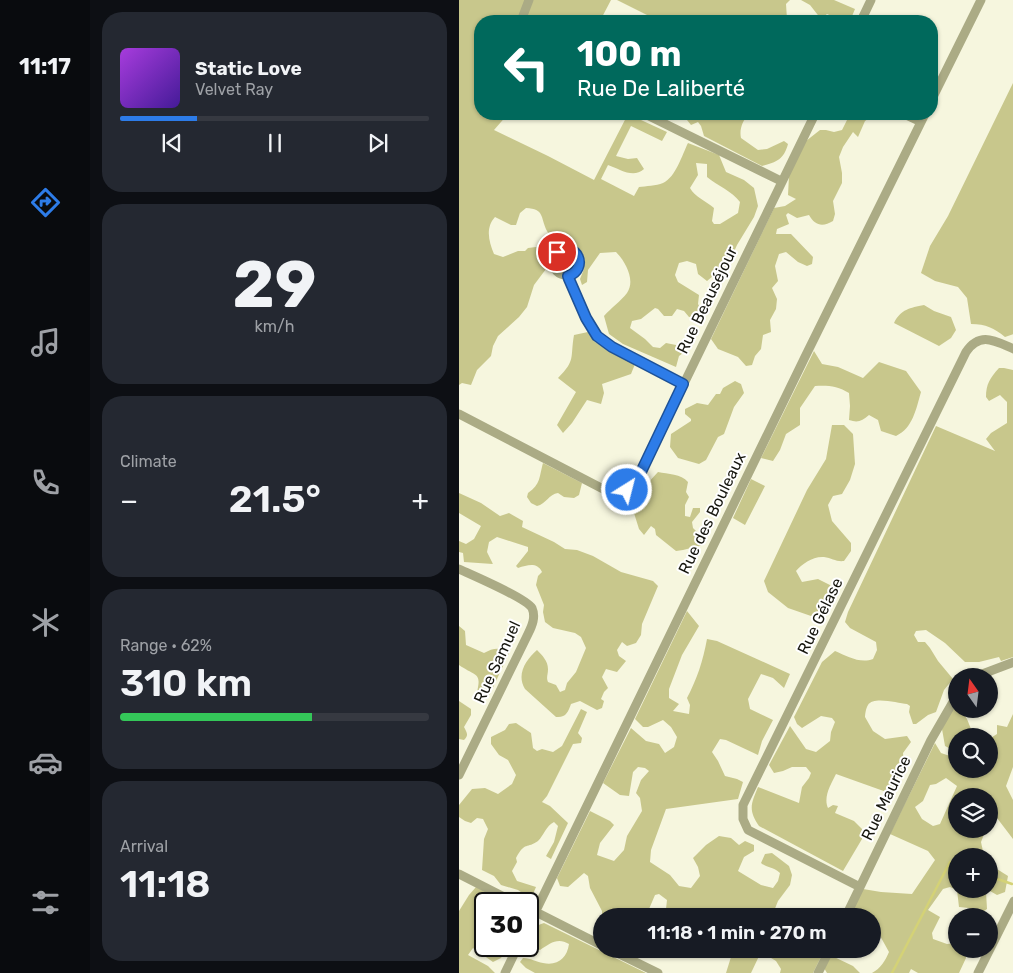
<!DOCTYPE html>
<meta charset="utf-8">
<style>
body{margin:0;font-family:Rubik,sans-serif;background:#242831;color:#f1f3f6;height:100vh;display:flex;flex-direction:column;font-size:19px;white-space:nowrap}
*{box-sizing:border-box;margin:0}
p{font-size:16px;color:#9ea1a6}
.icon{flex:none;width:28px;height:28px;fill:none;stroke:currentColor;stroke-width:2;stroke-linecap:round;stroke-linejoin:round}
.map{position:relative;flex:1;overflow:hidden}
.sheet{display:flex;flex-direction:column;gap:12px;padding:12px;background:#0d0f14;width:369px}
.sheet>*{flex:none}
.guide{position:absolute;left:15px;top:15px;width:464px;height:105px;border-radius:20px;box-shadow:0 1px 4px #0004;background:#00695c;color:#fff;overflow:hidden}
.needle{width:32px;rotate:346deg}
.buttons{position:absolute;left:489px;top:668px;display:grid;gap:10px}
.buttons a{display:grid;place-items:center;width:50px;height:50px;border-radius:50%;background:#171b24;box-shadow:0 1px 4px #0004;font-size:25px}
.speed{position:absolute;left:15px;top:892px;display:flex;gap:10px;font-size:25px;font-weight:700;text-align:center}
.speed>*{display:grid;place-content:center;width:65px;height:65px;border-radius:50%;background:#171b24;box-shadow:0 1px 4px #0004;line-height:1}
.speed .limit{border:2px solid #111;border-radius:8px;background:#fff;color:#111}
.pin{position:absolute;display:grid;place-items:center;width:42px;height:42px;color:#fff;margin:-21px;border:2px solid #fff;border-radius:50%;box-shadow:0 1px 5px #0007}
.me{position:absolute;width:55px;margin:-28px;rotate:36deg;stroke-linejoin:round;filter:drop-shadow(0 0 4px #0008)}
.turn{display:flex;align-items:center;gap:18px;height:105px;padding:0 20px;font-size:22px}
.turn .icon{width:65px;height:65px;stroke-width:2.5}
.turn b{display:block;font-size:35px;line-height:42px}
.big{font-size:38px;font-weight:600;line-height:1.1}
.sheet .tile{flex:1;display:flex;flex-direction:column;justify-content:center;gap:8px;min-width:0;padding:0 18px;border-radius:20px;background:#242831}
.sheet .dial{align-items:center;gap:0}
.dial b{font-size:65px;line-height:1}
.song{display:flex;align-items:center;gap:15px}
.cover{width:60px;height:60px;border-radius:8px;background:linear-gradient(135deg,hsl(280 70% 55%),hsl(260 70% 35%))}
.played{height:5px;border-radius:2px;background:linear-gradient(90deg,#2d7ce8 25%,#363941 25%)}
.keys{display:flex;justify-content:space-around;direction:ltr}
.heat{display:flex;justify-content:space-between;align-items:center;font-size:28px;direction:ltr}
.charge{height:8px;border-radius:4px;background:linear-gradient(90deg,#34c759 62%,#363941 0)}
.trip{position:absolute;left:134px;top:908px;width:288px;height:50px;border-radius:25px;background:#171b24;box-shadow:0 1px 4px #0004;font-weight:600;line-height:50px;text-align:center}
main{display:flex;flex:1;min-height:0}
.dock{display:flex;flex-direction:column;width:90px;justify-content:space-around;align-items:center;background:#090b0e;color:#9ea1a6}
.dock .icon{width:35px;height:35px}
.dock .on{color:#2d7ce8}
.dock b{font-size:22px;color:#f1f3f6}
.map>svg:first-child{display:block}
.green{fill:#c8c78c;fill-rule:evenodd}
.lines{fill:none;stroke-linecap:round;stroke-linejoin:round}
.stream{stroke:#d4d276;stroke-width:2.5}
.minor{stroke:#abab85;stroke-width:9}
.route-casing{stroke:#1d5197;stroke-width:12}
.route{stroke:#2d7ce8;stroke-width:9}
.labels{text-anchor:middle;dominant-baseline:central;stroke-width:4;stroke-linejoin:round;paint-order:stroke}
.street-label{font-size:16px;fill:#16160e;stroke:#fff}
</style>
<main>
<nav class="dock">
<b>11:17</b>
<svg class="icon on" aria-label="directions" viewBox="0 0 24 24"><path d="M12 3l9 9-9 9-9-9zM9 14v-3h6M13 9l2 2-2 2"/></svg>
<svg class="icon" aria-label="music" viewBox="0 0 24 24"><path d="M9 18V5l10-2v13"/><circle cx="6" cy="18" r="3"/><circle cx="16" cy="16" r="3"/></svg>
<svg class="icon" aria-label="phone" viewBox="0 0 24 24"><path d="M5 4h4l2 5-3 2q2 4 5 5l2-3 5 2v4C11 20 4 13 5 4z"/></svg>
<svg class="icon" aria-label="climate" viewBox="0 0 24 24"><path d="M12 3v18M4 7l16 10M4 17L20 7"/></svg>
<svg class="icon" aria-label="car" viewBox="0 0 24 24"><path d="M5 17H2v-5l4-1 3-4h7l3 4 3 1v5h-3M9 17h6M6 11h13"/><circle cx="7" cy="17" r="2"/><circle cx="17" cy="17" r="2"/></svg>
<svg class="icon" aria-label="filters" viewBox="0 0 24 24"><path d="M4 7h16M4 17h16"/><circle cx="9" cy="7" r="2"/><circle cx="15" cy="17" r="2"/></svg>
</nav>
<section class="sheet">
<div class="tile">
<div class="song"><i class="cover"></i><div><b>Static Love</b><p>Velvet Ray</p></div></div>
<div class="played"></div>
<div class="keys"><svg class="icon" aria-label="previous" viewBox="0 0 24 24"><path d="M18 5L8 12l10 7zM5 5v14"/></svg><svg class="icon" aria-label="pause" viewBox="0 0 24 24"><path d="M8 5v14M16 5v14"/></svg><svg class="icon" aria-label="next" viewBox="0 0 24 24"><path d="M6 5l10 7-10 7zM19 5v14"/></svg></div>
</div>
<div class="tile dial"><b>29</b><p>km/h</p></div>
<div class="tile"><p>Climate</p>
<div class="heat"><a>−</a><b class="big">21.5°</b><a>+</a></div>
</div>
<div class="tile"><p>Range · 62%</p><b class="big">310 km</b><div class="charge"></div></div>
<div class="tile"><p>Arrival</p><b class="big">11:18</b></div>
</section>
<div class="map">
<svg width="555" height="973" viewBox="0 0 555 973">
<rect width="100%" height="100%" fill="#f6f6de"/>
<!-- green -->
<path class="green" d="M0,0h152l-11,21h-120v93h28l-14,16 54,26 46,24 34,-66 39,18 -5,9 -31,-15 -15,30 12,3 9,-1 7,11c-11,10 -24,0 -36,-4l-7,14 33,17 5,-9c7,-1 17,-1 24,-4 13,-6 19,-28 25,-40l31,12 7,17 18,8 10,8 4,18 -4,11 -17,28 -14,31h-10l-6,5 -9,-7 -2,-10 -9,-3 -8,2 -4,12 3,7 21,13 -1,9 4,7 -3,5 -10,1 -5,-6 -7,-2 -5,7h-8l-6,-7 -3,-1 -14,11 -9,2 -2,7 15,11 8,8 7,1 6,-5 10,2 6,3 1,5 -4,3 -3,11 -53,-23 -14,-10 -5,-18c7,-8 17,-15 23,-23 9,-13 -2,-32 -11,-41l-16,1 -12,17 -1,12 -5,3 -2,-6 4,-10 -1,-15c-8,-9 -13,-11 -26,-10 -3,-4 -8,-9 -10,-13 -7,-14 -2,-22 -21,-23l-6,5 -4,12h-5l-16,-8c-10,11 -6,25 -1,37l9,3 15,-6h7l3,-3 8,-1 5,2 6,9 -1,11 -12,16 -7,22 -8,10 -21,19 -5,10 -2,10 -14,14 -6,15 -9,-2 -3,2zM237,163l11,1v13c11,9 25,14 33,25l-2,11 -18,11h-6l-2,-3 2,-13c-8,-7 -19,-11 -24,-20l8,-13z
M158,0h173l-4,4 1,15 -5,2h-123z
M342,0h33l21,9 -5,12 -9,-1 -14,-6 -6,5 -11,-14z
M554,83l1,251 -9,3c-11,-9 -19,-13 -34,-13l-4,-26 -9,-11 -23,-6 -14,-8 9,-27 18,-30z
M230,114h59c-5,7 -9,15 -7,24l17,12 9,-1 17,-8 4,3c-4,15 -11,18 -26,22l-58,-30 -3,-10 -3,-4 -7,3 -4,-5z
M388,114h28l-10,7 -7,16 -5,-5 -10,15 -4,10 3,16v10l-9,18 2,13 -2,7c-10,6 -18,5 -24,-6l-12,3 -9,-5 -2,2 3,9 -12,5 -1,5h15l22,23 -1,7 -5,2 -9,-4 -12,-10 -7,2 -4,12 3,15 -6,7 5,11 -1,10 -6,11 1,12 -8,3 -2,14 -6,7 -3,9 -6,1 -8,-9 -20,-8 -7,-10 63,-131 11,-2 11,-7 -8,-4 1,-19 17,-35 14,-11h6l8,2 8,-2 5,-10z
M99 263a8 8 0 1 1 16 0a8 8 0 1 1-16 0Z
M465,305l10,6 17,6 5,13 -5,8 -12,8 -45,-23c7,-14 16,-15 30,-18z
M129,332l7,10 40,22 -4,10 -29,10 2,9 -3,11 -14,-4 -15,23 -9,10 -6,-8 19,-33 -18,-14c18,-18 12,-20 16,-43z
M355,351l8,13 16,3 25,11 16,-16 27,9 15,21c-5,17 -8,36 -25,44l-15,-5 -3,-11 -9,-5c-7,6 -11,8 -20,5l1,-14 -1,-13c-11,-7 -22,-8 -34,-7l-15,22v17l-14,9 -6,16 -7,11 -12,-3z
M540,368h5l9,2v287l-12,4 -2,-4 -20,5h-14l-20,-19 -19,-13 -10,1 -2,4 4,7h7l5,6 8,13 15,18 -9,11 -8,22 -8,3 -12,9h-3l-4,-12 1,-6 -3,-2c-9,-1 -34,-8 -39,1 -2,3 -3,9 -3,12l8,14 12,8 22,-3 4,6 -8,11 1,11 -12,30 -56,-20c-5,10 -13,23 -8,34l5,-3 5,1 -3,7 19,8 8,8v10l-19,32 -84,-45c-11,-16 -8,-22 -1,-39l41,16 3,-16 7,-9 2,-5 -5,-6h-14l-9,4 -9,2 -5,-8 21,-39 16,23 10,3 14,-11 1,-9 4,-10 -3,-4 -11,-2 -19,12 -5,-4 -3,-7 28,-55 13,-11c12,5 25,13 38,8l4,-9 -1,-8 -26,-14 -5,-6 3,-10 88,-186 59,25 -9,-12 5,-6 16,-10v-21l-7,-7 -11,6 -3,-4c0,-13 4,-19 13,-29z
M276,381l6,3 3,9 -10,14 -10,27 -6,3 -12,23 -7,4 -21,-6 -8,-11 1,-13 20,-13v-2l-6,-5v-5l12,-6 11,2 8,-11h4l3,-6z
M373,425h12l9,9 2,30 -5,16 -8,14 -9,2 -5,9 4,16 19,22v8l-7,10c-8,1 -12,-3 -20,-4 -11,-1 -22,7 -28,14l6,11 16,-3 12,6 4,8 -3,14 -11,8 -9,1 -23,-8 -20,-16 -4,-11 43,-91 19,-31z
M84,463l39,20 -3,12 -5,3 -10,-1 -6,-4c-9,1 -12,11 -21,13l-6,-3 -4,-6 1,-4c13,-9 11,-16 15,-30z
M199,472c10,2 23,2 30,10l-2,10 3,5 -4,8v11l5,1 3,-9h7v4l-8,10 1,6 4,4 10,2 -4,11 -20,5 -7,1 -20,-16 -1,-6 -4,-3 -7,9 -5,-6 -5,-16 12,-28z
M292,479l14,7 -20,39 -12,-7z
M0,493l22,10 19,13 9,-3 14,8 -1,6 32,15 11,7 12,1 16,6 28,16 32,9 5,5 -16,38 -1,11 -5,8 -9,3 -5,-4 -5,8 2,6 7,5 -9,11 -11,-3 -4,8 6,11 -4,4 -3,7 3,2 -2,7 -5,2 -17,-9 -9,3c-3,8 -5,14 -15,13l-31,-28c-9,-15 1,-29 12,-39 5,5 11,11 11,19 0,6 -2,8 0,13l8,3 4,7 5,-2 2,-7 9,-11 10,-24 -5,-11 -6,-4 -22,-5 -8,-6 -2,-10 1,-7 -8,-20 2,-9 4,-4c-5,-10 -14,-7 -24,-4l-2,-2 12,-15v-4l-31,-10 -8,5 -2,10 6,12 -29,-2 -1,-9 -4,-1v-11l7,3 8,-5 7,-13 -22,-13z
M228,611l12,15 -17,29 -13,34v9l10,6 -6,7 16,3 1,-9 -3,-7c10,-19 16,-37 20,-59l10,2 73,33 -6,14 -11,-10 -12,-4 -13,25 2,10 23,11 -11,21 -4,14 -32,-15 -6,-1 -8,13 6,9 7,15 12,3 6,3 -5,17 -72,10 -15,41 -1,12 20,13 9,11 12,2 9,-12 -2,-9 -5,-9 13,-13 13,-9 12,2 8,7 6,-4 9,4v6l-10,6 -6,14 23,14 12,3 5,-7 2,-8c-8,-7 -13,-5 -19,-10l4,-9 7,-1 17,13 3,9 -2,10 -12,16 -6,15h-101l-5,-7 1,-9 -8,-6 -4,1 -9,21h-44v-5l-12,-23 -2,-12 -4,-3 -16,14 -8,-1 -3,-8 33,-67 20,10 4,4 -14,18 -3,12 17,6 10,-11 3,-14 15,-25 -2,-13 -4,-5 5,-13 8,-9 -4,-3 -7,-1 -5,5 -4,24 -9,-1 -17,-12 28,-55 15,13 13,3 6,9 9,-6 3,-10 -6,-10 -8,-7 -15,7h-5l-8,-8z
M0,626l6,5 1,14 18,8c10,-5 15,-6 25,0l-19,41 -4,4 -5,2 -5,-3c6,-26 2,-19 -17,-32z
M0,701l12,8v6l-7,12c3,6 5,8 0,13l-5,-1z
M496,704l2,5h3l7,10 6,15 4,2h-20l-1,14 -5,-1 -6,-3 -3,-17z
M122,709l6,3 -9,21 4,5 -1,5 -8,1 -26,52 -5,6 8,4 18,17 -17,36 -5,-3 8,-14 4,-16 -4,-4c-8,4 -10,13 -16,19 -11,8 -13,0 -22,17l1,4 -5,9 5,10 19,6 -3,7 -5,3 -10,-7 -17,-5 -7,-9 -12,-6 2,-31 4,-10 -5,-10 -6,-1 -6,5 -6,-2 -6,-4v-12l13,-16 13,-1 13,6 14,-10 4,-9 -8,-15 -9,-5 -8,-11v-7l14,-7 4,-6 7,-1 15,10 2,15 4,3 5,-2 11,3 9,-6z
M554,714v53l-7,19 7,14v39l-16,-21 -7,1 -1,2v-25h-32v33h29l-5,13 3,14h-27v33h32v-25l19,12 -3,16 -8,3 -7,-4 -4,1 1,17 -6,4 -2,3h-5l-5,-8 -10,-1 -2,-17 -7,-3 -7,2 -15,21 12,7 -8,16 1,6 14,5 9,-1 1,6h8l1,9 -7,15h-41l-7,-4 -2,4h-37c9,-5 13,-12 17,-21l-10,-18 -7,-3 -1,-15h-19l-1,-3 12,-24 18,3 31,2 23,-34 -7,-9 -38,-17 45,-91 6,10 9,3 5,12 6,3 4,-2h24v-30l8,-5v-9l10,2zM487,778l11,8 -17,38 -7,2 -11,-7 -7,-12 8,-6 7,-16 6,-1z
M17,887l31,17h-22v24l-3,6v6h3v6h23l-7,12 -8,4 -20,-14 -5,7 20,11 7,7h-36v-62l10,-16z
M85,923l102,50h-111l-9,-5 -6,-6 3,-4c8,0 13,4 20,5 15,3 24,-5 26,-19 -11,-7 -19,-1 -29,6l-5,-2 -7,-6c0,-11 6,-16 16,-19z
M271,949h95l-12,24h-33l1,-4 -5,-8 -15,-9 -10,21h-25l5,-16z
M371,955l23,11 7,7h-33l-3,-5z"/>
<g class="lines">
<!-- stream -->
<path class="stream" d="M530,876l23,8
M433,973l58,-111 7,2"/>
<!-- minor -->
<path class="minor" d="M62,21l8,-21
M402,21l10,-21
M472,101l50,-101
M186,114l136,67
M445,114l17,8
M94 262a13 13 0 1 1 26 0a13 13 0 1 1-26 0Z
M109,275l12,31 17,30 15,11 71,37
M0,414l146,76c18,6 27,-2 36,-18l174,-358
M0,569c13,6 67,29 73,39 4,9 0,18 -4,26l-69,141
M518,676l37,-14
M0,874l59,30
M401,887l-112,-57 -5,-11v-14l223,-453c14,-21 29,-11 48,-3
M69,908l73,37
M387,916l85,-176 26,-45
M69,927l277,-570 120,-243
M150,949l49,24
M46,973l13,-27
M359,973l12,-24
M519,973l36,-72"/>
</g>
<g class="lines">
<defs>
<path id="route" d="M98,252c20,-12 32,17 11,24l1,3 17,39 11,18 15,11 71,37 -42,88 -5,10 -9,8"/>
</defs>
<!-- route casing -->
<use href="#route" class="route-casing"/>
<!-- route -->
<use href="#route" class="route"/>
</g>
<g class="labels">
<!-- street labels -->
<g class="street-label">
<text transform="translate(248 300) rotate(-64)">Rue Beauséjour</text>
<text transform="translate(253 513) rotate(-64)">Rue des Bouleaux</text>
<text transform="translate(361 616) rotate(-64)">Rue Gélase</text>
<text transform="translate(38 662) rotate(-65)">Rue Samuel</text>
<text transform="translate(427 798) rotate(-64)">Rue Maurice</text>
</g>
</g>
</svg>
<div class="buttons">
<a><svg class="needle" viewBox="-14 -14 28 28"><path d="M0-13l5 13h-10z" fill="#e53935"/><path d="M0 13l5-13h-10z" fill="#9ea1a6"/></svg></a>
<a><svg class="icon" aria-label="search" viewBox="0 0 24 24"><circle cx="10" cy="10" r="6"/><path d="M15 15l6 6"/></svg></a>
<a><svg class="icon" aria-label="layers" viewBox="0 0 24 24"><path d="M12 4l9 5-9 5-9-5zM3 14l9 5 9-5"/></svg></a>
<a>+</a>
<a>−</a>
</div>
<div class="speed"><div class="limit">30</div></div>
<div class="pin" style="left:98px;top:252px;background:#d93025"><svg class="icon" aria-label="arrive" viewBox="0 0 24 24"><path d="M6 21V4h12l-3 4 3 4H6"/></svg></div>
<svg class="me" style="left:168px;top:490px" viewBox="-20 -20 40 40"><circle r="17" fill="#2d7ce8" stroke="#fff" stroke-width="3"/><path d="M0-11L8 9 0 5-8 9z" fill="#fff"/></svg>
<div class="trip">11:18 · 1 min · 270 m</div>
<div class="guide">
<div class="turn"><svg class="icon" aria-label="left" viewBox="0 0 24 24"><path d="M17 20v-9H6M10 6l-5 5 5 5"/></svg><div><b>100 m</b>Rue De Laliberté</div></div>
</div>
</div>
</main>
